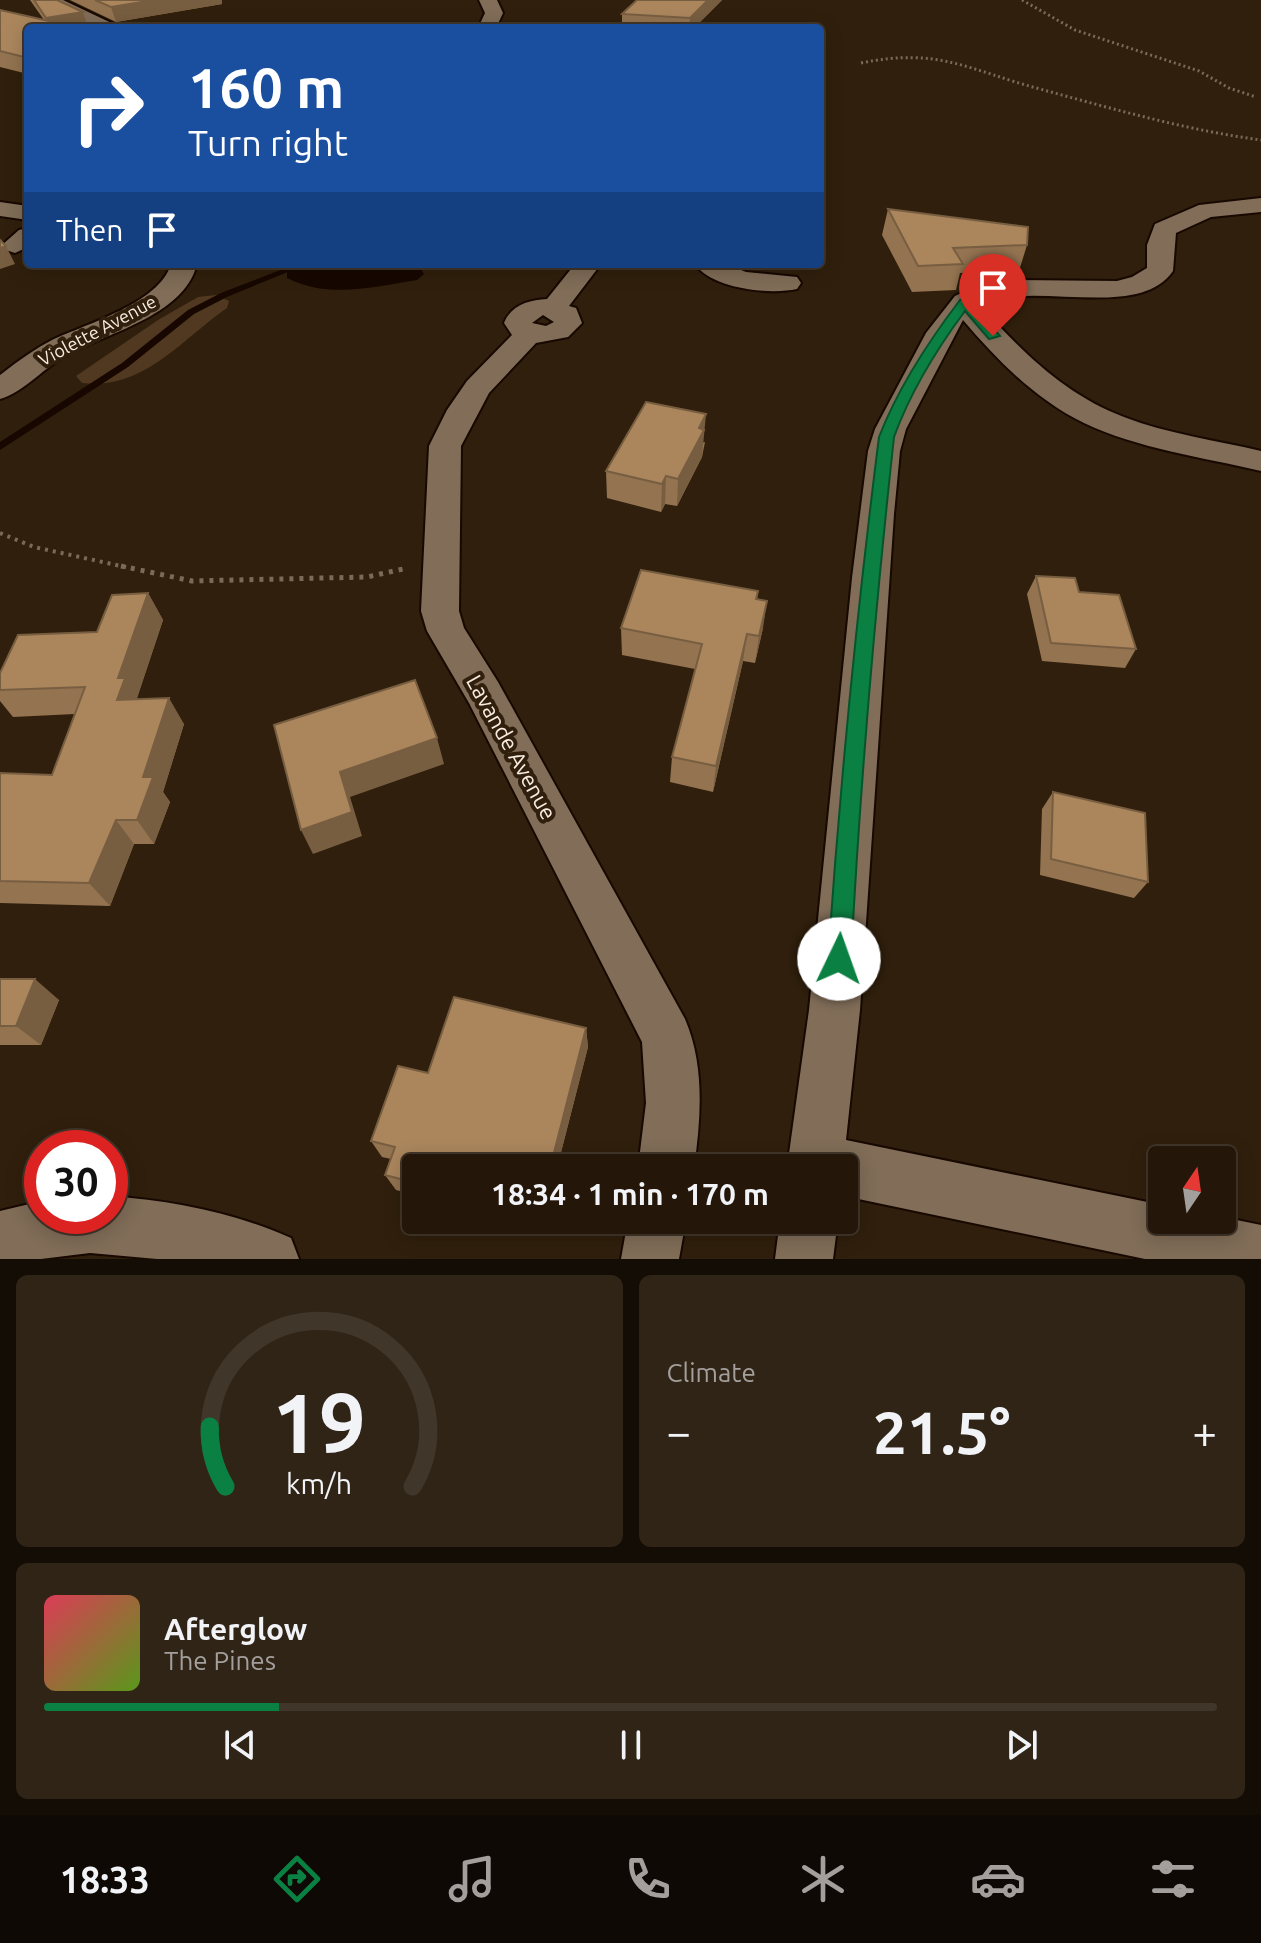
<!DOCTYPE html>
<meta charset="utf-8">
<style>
body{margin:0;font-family:Ubuntu,sans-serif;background:#302417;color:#f1f3f6;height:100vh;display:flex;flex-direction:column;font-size:30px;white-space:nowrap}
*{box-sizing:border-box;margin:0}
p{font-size:26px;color:#a39f9c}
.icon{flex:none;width:44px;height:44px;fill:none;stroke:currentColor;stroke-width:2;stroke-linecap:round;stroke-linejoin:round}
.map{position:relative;height:1259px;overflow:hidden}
.drawer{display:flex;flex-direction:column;gap:16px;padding:16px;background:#140d05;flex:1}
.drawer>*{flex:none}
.hud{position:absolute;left:24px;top:24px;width:800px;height:244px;border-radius:8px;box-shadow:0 4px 20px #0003,0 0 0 2px #41362a;background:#1a4fa0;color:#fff;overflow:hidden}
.needle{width:52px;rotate:13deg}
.controls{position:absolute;left:1148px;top:1146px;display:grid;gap:16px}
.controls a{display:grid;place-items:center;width:88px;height:88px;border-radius:8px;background:#241709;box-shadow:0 4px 20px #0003,0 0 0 2px #41362a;font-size:40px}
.speed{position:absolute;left:24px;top:1130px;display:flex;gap:16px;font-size:40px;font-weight:700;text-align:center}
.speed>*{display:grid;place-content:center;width:104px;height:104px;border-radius:50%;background:#241709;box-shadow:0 4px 20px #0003,0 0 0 2px #41362a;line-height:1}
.speed .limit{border:12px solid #d22;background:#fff;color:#111}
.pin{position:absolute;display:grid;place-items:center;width:68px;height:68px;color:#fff;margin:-82px -34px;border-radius:50% 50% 50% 0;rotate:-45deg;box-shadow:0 0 8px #0007}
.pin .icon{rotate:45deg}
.me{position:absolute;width:88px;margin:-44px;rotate:3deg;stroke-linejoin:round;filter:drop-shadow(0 0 6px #0008)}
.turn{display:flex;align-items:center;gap:28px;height:168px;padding:0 32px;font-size:36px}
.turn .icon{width:104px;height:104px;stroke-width:2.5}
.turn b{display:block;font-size:56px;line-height:68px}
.then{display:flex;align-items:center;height:76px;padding:0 32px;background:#0003;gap:16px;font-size:30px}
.big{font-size:60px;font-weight:700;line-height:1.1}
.drawer .tile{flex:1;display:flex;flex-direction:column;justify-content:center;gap:12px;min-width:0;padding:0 28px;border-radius:12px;background:#302417}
.drawer .dial{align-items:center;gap:0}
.dial svg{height:208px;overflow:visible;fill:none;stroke:#41362a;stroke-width:7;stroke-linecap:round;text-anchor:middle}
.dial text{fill:#f1f3f6;stroke:none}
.song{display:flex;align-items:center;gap:24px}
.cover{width:96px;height:96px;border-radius:12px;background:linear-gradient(135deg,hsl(350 70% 55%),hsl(90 70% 35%))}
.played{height:8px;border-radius:4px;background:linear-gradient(90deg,#0b8043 20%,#41362a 20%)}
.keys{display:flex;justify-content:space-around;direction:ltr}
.heat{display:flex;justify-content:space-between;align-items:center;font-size:44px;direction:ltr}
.drawer .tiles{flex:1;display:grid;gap:16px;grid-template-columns:1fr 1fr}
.tile:last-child{grid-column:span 2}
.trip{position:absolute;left:402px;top:1154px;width:456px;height:80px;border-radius:8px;background:#241709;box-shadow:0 4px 20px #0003,0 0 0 2px #41362a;font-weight:700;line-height:80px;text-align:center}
.tabs{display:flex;height:128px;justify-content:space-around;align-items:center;background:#0e0904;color:#a39f9c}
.tabs .icon{width:56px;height:56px}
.tabs .on{color:#0b8043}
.tabs b{font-size:36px;color:#f1f3f6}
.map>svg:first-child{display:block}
.green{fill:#503920}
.water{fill:#170700}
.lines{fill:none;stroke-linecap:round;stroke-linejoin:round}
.stream{fill:#170700;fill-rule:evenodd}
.minor-casing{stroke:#170800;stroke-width:4}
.path-far2{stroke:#796a59;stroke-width:3;stroke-dasharray:2 3;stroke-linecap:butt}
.path-far1{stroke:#796a59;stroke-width:4;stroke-dasharray:3 5;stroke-linecap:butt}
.path{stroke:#796a59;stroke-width:5;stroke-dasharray:4 6;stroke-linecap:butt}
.minor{fill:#816d58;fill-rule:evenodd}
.wall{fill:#937350}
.shaded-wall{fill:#785e41}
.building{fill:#ab865d;stroke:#785e41;stroke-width:2}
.route{fill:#0b8043;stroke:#07532c;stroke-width:2}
.labels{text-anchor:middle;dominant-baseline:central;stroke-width:8;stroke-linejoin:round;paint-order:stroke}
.far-street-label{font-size:18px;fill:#f8ece0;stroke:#301f0c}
.street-label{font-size:22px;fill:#f8ece0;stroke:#301f0c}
</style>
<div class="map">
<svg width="1261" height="1259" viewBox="0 0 1261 1259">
<rect width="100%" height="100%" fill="#301f0c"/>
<!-- green -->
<path class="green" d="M216,295l13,6 -2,7c-45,31 -84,83 -145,75l-6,-7 82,-56 40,-23z"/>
<!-- water -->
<path class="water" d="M287,264h131l6,10 -7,6c-44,7 -89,19 -130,-2z"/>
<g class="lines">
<!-- stream -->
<path class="stream" d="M283,269l7,2 -63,26 -33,17 -66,53 -128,83v-8l122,-79 66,-53 33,-17z"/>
<defs>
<path id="minor" d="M39,0h24l59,28h-24z
M479,0h18l6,13 -7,15h-18l7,-15z
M1261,198v14l-50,5 -35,16 -3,38c-35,51 -143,8 -193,34 41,46 85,90 144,112 44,17 91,23 137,34v20c-59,-14 -122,-22 -177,-48 -48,-23 -87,-63 -121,-103l-57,109 -6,22 -6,63 -34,496 -14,130 316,65v15h60v-3l39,8v34h-116l-301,-63v-28h-57l22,-158 43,-432 16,-127 7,-22 51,-96 29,-37 19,-9 33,-7 110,1 15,-4 15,-9v-23l8,-21 44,-19z
M0,202l28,4v14l-28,-4z
M28,228v19l-13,6 -9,-3 -4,-5 17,-15z
M171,264h26c-13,53 -93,69 -135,94 -20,12 -40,35 -62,41v-24l4,-3c15,-12 31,-23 48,-32 34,-16 108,-37 119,-76z
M575,264h26l-32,42 7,2 6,15 -14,14 -32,6 -47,50 -28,53 -2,165 5,17 34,54 187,337c20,47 16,99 9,149h-56l8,-65 -4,-61 -173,-339 -42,-72 -6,-20 8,-165 18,-36 20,-29 45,-46 -8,-12c7,-18 25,-23 43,-24zM543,315l11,7 -8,4 -14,-3z
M695,264h31l20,8 51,5 4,6 -4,6c-27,6 -85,0 -102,-25z
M110,1196c63,5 123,16 181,42l8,21h-142l-67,-6 -49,6h-41v-48l42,-10v15h68z
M628,1220h58l-7,39h-58z
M780,1220h58l-5,39h-58z"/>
</defs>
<!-- minor casing -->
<use href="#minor" class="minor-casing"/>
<!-- path-far2 -->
<path class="path-far2" d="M1022,0l53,30 124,41 30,17 27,9
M861,63c79,-16 107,7 179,26 73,20 146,41 221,51"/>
<!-- path-far1 -->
<path class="path-far1" d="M0,533l34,14 96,21"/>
<!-- path -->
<path class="path" d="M121,566l71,15 175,-4 36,-8"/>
<!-- minor -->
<use href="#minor" class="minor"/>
</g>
<!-- wall -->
<path class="wall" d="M30,0h27l26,12 5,15 -8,1h-52v46l-28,-7v-57l44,10z
M70,0h152v4l-106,18z
M722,0l-28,28h-72v-14z
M888,209l139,36 -8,26 -59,2 -4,17 -44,2 -30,-57z
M705,442l-3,15 -25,49 -12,-2 -4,8 -54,-14 -1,-27z
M1036,576l100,73 -11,19 -83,-7 -15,-67z
M758,591l-1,9 6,28 -8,35 -12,-2 -30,131 -43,-10 2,-25 23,-88 -73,-14 -1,-27z
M148,593l15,27 -26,78 47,26 -21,68 7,10 -16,42h-20l-24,62 -110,-3v-130l52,2 23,-61 -62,3 -13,-16v-28l97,-41z
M1053,792l95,90 -14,16 -94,-23 2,-66z
M0,979l59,21 -18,45h-41z
M586,1028l2,19 -31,121h-141v27l-20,-5 -11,-15 6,-16 -9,-2 -11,-16 57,-68z"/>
<!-- shaded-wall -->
<path class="shaded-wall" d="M154,0h68v4l-106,18 -5,-15z
M708,0h14l-28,28h-5l1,-10z
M83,12l5,15 -8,1h-30l-4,-10z
M824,132l-2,16 -2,1v-16z
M6,246l9,18 -15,5v-21z
M706,414l-4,43 -25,49 1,-27 21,-51z
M666,476l-1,28 -4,8 1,-28z
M148,593l15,27 -26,78 4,6 -24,-4 1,-22z
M767,601l-4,27 -8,35 4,-27z
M747,634l-4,27 -30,131 3,-26z
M169,698l15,26 -21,68 7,10 -16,42 -17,-24 6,-43z
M437,738l7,26 -94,33 12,39 -49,18 -12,-24 39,-58z
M116,820l18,24 -24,62 -21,-23z
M35,979l24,21 -18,45 -25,-19z
M586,1028l2,19 -31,121h-7z"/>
<!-- building -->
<path class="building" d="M34,0h23l26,12 -37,6z
M95,0h59l-43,7z
M637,0h71l-18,18 -68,-4z
M0,10l80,18h-52v30l-28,-7z
M888,209l140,18 -1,18 -74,3 10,16 -45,2z
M0,240l6,6 -6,2z
M646,402l60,12 -7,14 5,2 -26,49 -12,-3 -4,8 -56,-13z
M641,570l117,21 -2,8 11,2 -8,35 -12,-2 -31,132 -44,-9 30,-113 -81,-16z
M1036,576l39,2 4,14 40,3 17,54 -85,-6z
M148,593l-30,85h7l-8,22 52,-2 -26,79h10l-16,43h-21l-27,63 -89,-2v-108l52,2 33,-88 -85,3v-17l18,-38 79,-3 15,-37z
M415,680l22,58 -97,34 12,40 -51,18 -27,-105z
M1053,792l92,21 3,69 -97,-23z
M0,979h35l-19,47h-16z
M454,997l132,31 -36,140h-134v15l-31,-8 10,-28 -24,-6 27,-75 30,7z"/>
<!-- route -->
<path class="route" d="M964,299l5,1 31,36 -11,3 -24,-28c-29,39 -55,82 -71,126 -19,174 -34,348 -43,522l-3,8 -9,4 -8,-4 -3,-8c12,-175 29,-348 51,-522 19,-49 49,-95 81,-137z"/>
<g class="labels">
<!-- far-street labels -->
<g class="far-street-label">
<text transform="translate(97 330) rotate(-28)">Violette Avenue</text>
</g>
<!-- street labels -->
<g class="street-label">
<text transform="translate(512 747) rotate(61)">Lavande Avenue</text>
</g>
</g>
</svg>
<div class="controls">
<a><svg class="needle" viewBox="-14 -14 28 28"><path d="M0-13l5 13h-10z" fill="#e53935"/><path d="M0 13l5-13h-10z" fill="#a39f9c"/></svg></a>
</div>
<div class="speed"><div class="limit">30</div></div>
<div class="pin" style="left:993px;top:336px;background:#d93025"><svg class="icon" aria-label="arrive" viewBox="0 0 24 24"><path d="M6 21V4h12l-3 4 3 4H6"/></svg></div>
<svg class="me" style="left:839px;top:959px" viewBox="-20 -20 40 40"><circle r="19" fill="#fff"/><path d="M0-13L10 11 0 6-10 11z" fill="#0b8043"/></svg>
<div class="trip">18:34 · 1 min · 170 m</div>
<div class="hud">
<div class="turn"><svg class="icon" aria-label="right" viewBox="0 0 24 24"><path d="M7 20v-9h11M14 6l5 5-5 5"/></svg><div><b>160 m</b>Turn right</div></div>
<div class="then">Then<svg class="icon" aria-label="arrive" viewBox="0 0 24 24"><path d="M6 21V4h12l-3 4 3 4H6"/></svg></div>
</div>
</div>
<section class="drawer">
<div class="tiles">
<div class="tile dial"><svg viewBox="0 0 100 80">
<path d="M14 69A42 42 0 1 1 86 69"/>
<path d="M14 69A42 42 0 0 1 8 46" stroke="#0b8043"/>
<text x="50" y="56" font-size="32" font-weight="700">19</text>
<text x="50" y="72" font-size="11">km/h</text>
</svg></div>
<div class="tile"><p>Climate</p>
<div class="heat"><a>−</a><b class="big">21.5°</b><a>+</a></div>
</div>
<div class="tile">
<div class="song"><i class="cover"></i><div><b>Afterglow</b><p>The Pines</p></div></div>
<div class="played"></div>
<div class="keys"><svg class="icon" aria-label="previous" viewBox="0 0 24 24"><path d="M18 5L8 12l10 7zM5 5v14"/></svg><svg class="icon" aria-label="pause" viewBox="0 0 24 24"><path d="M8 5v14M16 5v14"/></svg><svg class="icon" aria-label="next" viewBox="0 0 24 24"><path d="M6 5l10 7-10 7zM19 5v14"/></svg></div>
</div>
</div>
</section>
<nav class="tabs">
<b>18:33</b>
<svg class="icon on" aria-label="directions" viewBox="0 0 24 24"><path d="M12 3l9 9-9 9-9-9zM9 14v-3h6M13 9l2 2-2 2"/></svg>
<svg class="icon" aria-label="music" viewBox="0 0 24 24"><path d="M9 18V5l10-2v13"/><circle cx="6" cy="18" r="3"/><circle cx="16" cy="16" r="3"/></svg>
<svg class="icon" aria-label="phone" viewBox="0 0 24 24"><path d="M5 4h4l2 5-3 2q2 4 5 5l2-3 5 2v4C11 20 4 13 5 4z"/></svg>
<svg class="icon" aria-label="climate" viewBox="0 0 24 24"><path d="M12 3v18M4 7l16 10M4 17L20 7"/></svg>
<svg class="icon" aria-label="car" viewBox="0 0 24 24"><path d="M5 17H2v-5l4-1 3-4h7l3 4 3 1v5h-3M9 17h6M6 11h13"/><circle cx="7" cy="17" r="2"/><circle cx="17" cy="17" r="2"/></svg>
<svg class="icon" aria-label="filters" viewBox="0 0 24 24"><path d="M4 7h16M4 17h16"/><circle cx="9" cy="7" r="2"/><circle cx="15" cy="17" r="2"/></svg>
</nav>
